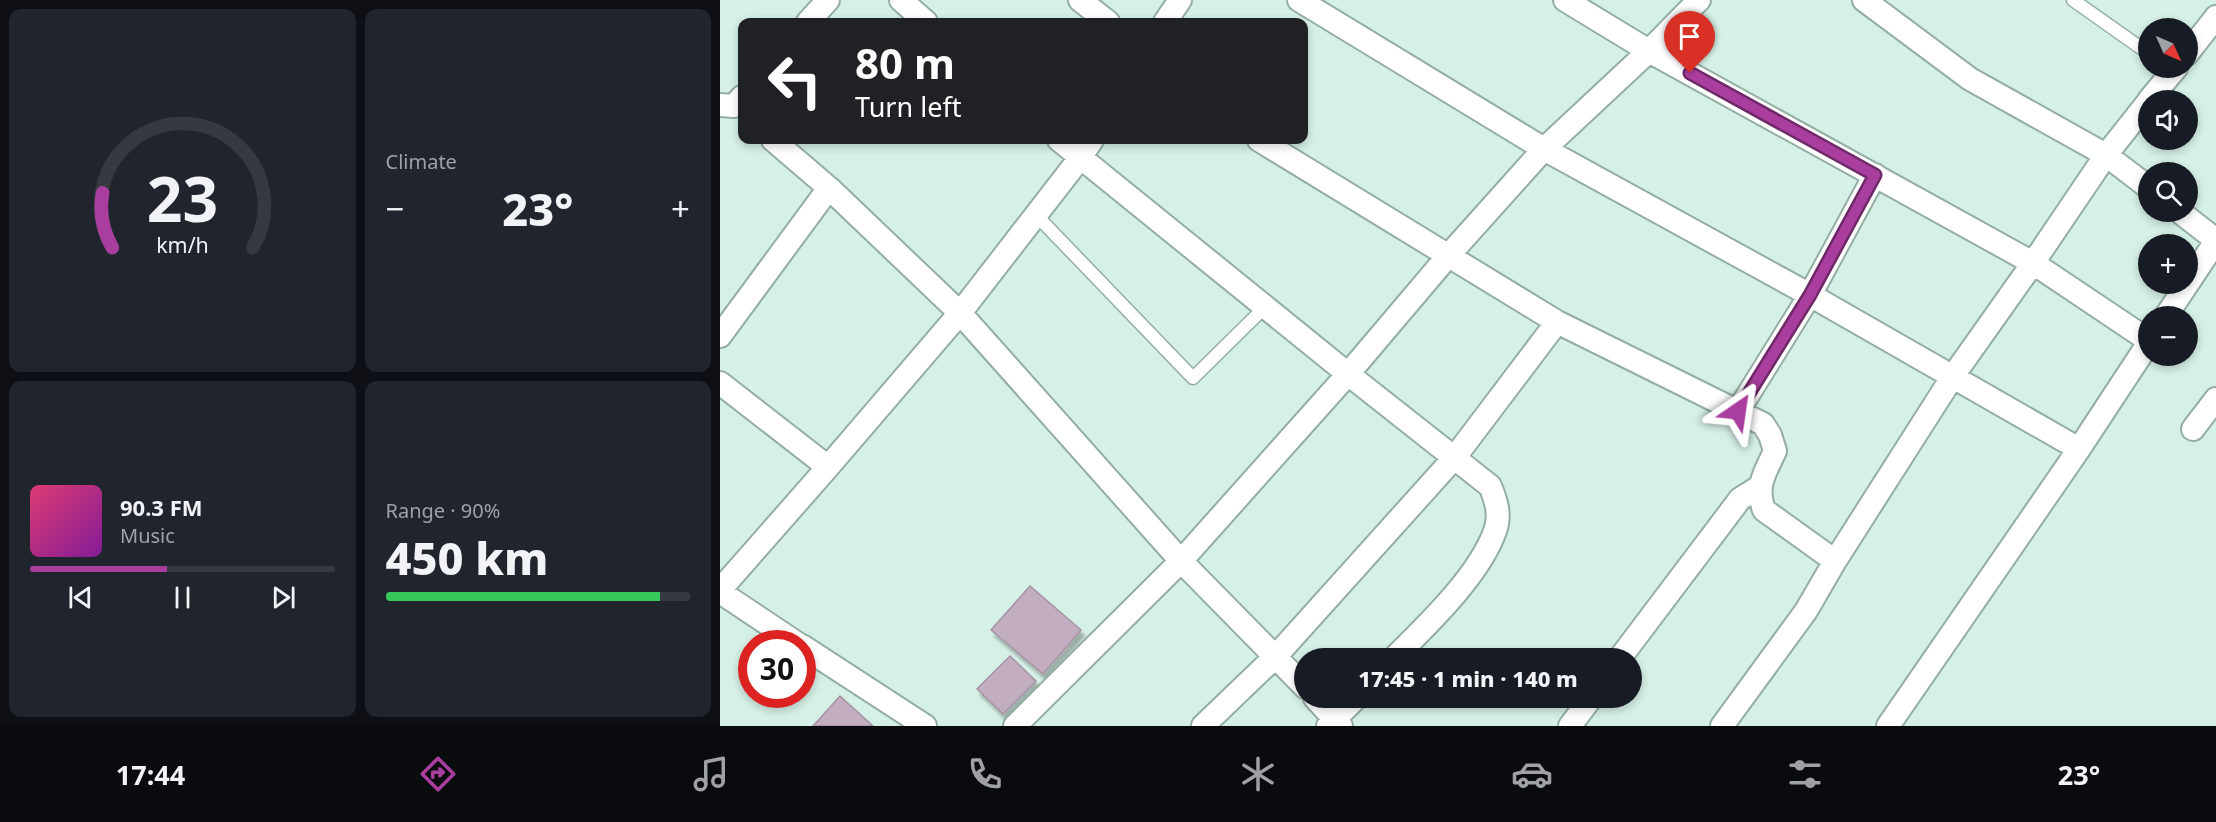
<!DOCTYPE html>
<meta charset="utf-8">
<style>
body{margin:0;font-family:"Noto Sans",sans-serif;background:#20242c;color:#f1f3f6;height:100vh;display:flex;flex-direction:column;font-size:22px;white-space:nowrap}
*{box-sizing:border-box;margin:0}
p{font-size:20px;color:#9ea1a6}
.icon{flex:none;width:33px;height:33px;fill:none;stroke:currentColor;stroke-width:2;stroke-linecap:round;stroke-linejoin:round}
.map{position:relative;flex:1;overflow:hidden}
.details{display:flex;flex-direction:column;gap:9px;padding:9px;background:#0d0f14;width:720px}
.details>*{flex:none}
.top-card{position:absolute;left:18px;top:18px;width:570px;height:126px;border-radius:12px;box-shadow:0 3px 9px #0003;background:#202124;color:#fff;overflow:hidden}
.needle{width:39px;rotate:135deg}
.tools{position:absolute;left:1418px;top:18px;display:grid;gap:12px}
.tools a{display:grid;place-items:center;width:60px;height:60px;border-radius:50%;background:#171b24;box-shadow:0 3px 9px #0003;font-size:30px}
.speed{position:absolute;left:18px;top:630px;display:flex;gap:12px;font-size:30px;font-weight:700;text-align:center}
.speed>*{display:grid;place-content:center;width:78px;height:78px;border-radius:50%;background:#171b24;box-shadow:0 3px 9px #0003;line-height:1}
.speed .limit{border:9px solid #d22;background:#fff;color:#111}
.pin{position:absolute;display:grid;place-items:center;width:51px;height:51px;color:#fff;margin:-62px -26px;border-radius:50% 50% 50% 0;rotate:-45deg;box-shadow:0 0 6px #0007}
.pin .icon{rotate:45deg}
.me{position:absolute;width:66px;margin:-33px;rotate:32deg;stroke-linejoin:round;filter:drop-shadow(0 0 4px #0008)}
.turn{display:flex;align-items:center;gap:21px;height:126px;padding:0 18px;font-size:27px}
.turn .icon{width:78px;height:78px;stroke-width:2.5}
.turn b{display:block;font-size:42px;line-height:51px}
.big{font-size:45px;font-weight:800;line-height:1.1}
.details .card{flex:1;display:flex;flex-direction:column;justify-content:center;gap:9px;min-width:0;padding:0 21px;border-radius:12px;background:#20242c}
.details .dial{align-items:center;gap:0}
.dial svg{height:156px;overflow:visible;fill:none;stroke:#363941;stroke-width:7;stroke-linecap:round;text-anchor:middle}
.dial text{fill:#f1f3f6;stroke:none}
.song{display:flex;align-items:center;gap:18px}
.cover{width:72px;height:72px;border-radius:9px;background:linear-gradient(135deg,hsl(340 70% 55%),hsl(290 70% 35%))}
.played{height:6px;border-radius:3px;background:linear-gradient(90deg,#aa3e9e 45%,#363941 45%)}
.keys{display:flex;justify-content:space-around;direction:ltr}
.heat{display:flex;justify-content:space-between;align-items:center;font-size:33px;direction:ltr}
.charge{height:9px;border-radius:4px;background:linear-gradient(90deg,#34c759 90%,#363941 0)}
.details .tiles{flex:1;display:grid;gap:9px;grid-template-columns:repeat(2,1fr)}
.trip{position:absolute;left:574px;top:648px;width:348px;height:60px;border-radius:30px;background:#171b24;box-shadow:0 3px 9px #0003;font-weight:800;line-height:60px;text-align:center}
.tab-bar{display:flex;height:96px;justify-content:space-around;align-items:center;background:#090b0e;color:#9ea1a6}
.tab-bar .icon{width:42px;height:42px}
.tab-bar .active{color:#aa3e9e}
.tab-bar b{font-size:27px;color:#f1f3f6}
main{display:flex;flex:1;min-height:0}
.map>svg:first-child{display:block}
.building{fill:#c2aebe;stroke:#a693a3;stroke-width:1.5;filter:url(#shadow)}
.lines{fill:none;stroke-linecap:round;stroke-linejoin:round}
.service-casing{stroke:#94aea3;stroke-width:15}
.minor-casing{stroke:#94aea3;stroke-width:26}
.service{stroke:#fff;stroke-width:12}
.minor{stroke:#fff;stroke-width:22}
.route-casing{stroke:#6e2867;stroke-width:15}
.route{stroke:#aa3e9e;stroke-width:10}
</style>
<main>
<section class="details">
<div class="tiles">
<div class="card dial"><svg viewBox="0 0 100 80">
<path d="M14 69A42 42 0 1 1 86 69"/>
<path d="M14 69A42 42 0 0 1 9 41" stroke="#aa3e9e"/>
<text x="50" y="56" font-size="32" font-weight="700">23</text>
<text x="50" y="72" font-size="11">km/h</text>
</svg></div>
<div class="card"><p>Climate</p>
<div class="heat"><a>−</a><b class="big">23°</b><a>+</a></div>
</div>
<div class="card">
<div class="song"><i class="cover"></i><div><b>90.3 FM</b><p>Music</p></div></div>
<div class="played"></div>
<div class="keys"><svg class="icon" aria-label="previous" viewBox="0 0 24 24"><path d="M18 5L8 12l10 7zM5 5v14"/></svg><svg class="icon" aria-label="pause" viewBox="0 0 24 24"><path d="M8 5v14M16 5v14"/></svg><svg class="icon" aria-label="next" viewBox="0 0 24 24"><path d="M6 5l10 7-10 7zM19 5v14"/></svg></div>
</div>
<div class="card"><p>Range · 90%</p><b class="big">450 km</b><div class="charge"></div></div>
</div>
</section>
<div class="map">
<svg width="1496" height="726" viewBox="0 0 1496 726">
<defs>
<filter id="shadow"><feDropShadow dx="3.5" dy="6" stdDeviation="1.5" flood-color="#0004"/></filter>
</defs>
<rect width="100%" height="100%" fill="#d5f0e6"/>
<!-- building -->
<path class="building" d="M310,586l51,44 -38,44 -52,-44z
M290,656l26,25 -33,33 -26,-25z
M120,696l33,30h-60z"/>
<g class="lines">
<defs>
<path id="service" d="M1353,0l75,53
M316,215l157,163 72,-71"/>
<path id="minor" d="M181,0l25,22
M360,0l28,22
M579,0l245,149 266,146 269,154
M845,0l84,51 384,212 115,77
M1144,0l106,79 136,76 42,32
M88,22l20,-22
M445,22l15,-22
M1467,54l29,-37
M1429,100l27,-32
M0,105l14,1 8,-9
M53,140l56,48 131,125 221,248 124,126
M339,140l289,234 142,112c6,14 11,29 5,45 -16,45 -68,94 -101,127
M539,140l298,182 206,102 7,11 5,16c-10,22 -20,35 -11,59l71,51
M1460,212l36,28
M1446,316l50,-75
M0,336l109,-148
M0,383l108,84
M1018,411l72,-116 65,-120
M1473,429l23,-30
M0,590l108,-123 132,-154 120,-155 12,-18
M0,592l78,52
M82,646l123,80
M900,658l120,-159 19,-12
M595,698l26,28
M295,726l166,-165 167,-187 100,-118 96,-107 105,-98 50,-51
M483,726l73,-70 179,-199 102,-135
M608,726l28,-28
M850,726l21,-28
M1002,726l84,-115 29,-50 118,-185 80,-113 73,-108 42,-53
M1168,726l191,-277 69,-105"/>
</defs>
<!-- service casing -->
<use href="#service" class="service-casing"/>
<!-- minor casing -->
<use href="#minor" class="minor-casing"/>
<!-- service -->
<use href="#service" class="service"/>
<!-- minor -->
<use href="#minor" class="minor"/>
</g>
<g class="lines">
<defs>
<path id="route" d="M970,73l185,102 -65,120 -72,116"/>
</defs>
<!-- route casing -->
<use href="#route" class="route-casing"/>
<!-- route -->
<use href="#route" class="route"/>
</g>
</svg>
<div class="tools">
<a><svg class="needle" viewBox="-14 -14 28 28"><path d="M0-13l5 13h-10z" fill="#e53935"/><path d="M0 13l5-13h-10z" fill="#9ea1a6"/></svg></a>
<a><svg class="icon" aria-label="sound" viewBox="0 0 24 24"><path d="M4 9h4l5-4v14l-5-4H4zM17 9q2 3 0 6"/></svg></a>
<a><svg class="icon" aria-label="search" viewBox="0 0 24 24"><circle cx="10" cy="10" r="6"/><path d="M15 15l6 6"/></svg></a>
<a>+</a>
<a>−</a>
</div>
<div class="speed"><div class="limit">30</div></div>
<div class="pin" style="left:970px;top:73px;background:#d93025"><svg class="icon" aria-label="arrive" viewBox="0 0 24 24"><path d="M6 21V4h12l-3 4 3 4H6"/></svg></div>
<svg class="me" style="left:1018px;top:411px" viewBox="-20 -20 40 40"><path d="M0-17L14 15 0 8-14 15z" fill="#aa3e9e" stroke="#fff" stroke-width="4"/></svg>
<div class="trip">17:45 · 1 min · 140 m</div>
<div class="top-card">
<div class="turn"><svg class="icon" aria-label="left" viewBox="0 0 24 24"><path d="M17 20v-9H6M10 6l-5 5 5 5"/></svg><div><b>80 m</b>Turn left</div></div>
</div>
</div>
</main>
<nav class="tab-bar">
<b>17:44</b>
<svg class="icon active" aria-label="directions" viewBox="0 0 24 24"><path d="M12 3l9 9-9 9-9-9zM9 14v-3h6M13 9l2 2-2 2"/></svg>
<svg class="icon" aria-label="music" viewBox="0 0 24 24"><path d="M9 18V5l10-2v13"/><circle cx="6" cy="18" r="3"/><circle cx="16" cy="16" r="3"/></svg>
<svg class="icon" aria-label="phone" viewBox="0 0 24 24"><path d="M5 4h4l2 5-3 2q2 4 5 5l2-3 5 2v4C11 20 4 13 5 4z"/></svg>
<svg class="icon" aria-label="climate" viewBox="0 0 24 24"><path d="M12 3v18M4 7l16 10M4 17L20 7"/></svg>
<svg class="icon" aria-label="car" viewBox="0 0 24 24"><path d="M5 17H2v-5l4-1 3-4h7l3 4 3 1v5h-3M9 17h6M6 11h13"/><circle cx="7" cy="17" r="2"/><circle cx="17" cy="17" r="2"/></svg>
<svg class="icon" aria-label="filters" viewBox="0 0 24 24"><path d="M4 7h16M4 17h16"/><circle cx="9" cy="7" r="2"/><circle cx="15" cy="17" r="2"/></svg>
<b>23°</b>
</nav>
